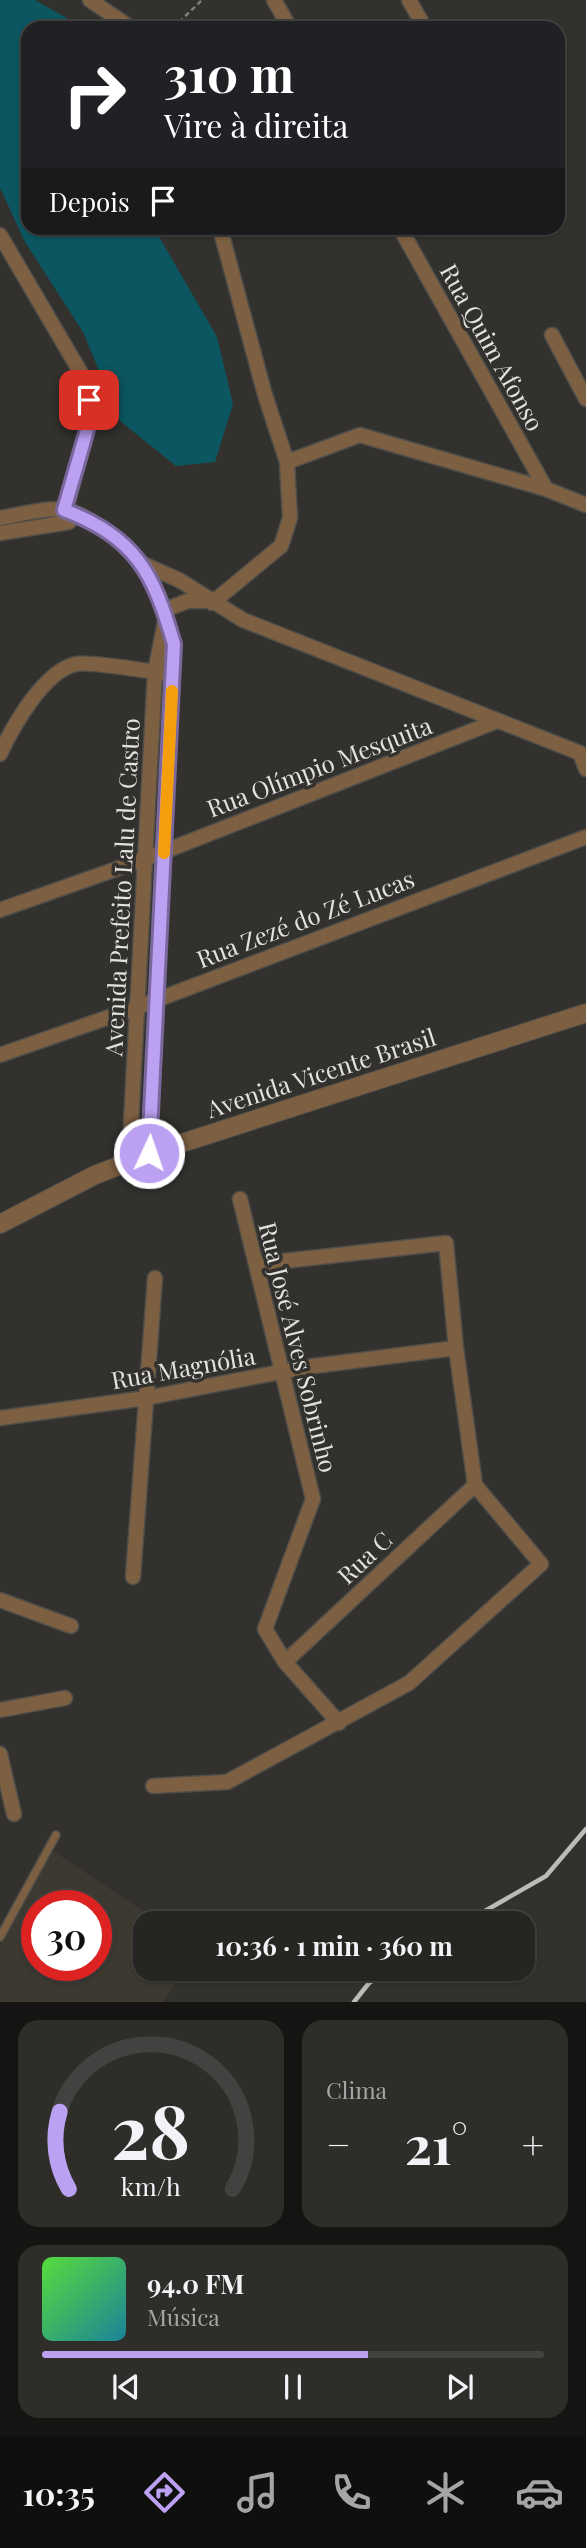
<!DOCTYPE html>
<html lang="pt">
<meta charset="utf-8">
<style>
body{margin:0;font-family:"Playfair Display",serif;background:#2e2d2a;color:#f1f3f6;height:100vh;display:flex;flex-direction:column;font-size:26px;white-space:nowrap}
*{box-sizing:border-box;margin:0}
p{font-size:23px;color:#a4a5a5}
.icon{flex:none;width:38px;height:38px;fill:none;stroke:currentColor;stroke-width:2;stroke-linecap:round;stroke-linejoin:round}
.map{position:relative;height:2002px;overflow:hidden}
.details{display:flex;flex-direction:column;gap:18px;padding:18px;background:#151413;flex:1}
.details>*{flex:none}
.guide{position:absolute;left:21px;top:21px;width:544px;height:214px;border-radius:21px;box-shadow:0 2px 5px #0004,0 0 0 2px #424240;background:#202124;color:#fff;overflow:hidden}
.speed{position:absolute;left:21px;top:1890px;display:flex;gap:14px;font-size:35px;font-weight:700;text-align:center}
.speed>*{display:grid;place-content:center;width:91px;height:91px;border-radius:50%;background:#262522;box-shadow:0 2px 5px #0004,0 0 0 2px #424240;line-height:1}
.speed .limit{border:10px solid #d22;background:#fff;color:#111}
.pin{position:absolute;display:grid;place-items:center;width:60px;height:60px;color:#fff;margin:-30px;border-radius:14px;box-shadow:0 4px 10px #0006}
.me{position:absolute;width:77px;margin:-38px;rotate:3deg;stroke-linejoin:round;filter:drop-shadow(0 0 5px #0008)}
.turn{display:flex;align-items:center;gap:24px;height:147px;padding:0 28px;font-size:32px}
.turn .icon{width:91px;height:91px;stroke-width:2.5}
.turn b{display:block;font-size:49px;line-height:60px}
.then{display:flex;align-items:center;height:66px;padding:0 28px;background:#0003;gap:14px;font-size:26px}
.big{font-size:52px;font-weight:700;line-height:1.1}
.details .tile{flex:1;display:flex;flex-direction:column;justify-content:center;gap:10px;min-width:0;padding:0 24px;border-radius:21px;background:#2e2d2a}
.details .dial{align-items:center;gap:0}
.dial svg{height:182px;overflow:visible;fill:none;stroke:#424240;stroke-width:7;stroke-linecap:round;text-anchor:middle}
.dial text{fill:#f1f3f6;stroke:none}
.song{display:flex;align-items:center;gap:21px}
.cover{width:84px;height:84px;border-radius:10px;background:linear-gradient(135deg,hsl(110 70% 55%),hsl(190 70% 35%))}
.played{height:7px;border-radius:4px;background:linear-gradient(90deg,#bca0f2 65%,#424240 65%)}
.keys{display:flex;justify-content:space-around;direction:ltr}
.heat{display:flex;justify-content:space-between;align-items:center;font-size:38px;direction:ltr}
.details .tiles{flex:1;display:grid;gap:18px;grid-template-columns:1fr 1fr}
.tile:last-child{grid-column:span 2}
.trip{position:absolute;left:133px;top:1911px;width:402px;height:70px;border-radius:21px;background:#262522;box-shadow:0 2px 5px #0004,0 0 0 2px #424240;font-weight:700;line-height:70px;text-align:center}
.dock{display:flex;height:112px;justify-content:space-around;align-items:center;background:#0f0f0e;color:#a4a5a5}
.dock .icon{width:49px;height:49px}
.dock .on{color:#bca0f2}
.dock b{font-size:32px;color:#f1f3f6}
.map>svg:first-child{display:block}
.built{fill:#3c3930;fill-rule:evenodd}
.water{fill:#0b5660}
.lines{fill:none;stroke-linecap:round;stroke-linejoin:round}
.service-casing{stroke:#4e4d4a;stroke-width:10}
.minor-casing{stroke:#4e4d4a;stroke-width:17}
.tertiary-casing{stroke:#4e4d4a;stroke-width:20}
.path{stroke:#807f7d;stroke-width:2.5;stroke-dasharray:5 3.5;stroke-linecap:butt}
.service{stroke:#7d6042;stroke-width:7}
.minor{stroke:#7d6042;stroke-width:14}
.tertiary{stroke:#7d6042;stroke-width:18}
.rail{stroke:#bcbbb9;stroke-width:4.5}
.route-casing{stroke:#7a689d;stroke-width:18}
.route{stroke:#bca0f2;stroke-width:12}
.slow{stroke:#f59e0b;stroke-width:12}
.labels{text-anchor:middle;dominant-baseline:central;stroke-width:7;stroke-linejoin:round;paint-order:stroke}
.street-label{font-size:24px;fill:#e3e2e0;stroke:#32312e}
</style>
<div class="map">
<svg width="586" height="2002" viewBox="0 0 586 2002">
<rect width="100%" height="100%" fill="#32312e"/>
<!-- built -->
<path class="built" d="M50,1849l111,74h-16v46h41l-23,33h-163v-57zM37,1906h59v59h-59z"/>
<!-- water -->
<path class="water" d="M0,0h35l49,28h-56v200h126l63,109 16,67 -18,58 -39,4 -56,-45 -37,-89 -58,-90 -25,-54z"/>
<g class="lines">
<defs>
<path id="service" d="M0,1937l56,-102"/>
<path id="minor" d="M90,0l41,28
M274,0l16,28
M409,0l16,28
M400,228l146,261
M0,235l88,150 3,31 -29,107
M552,335l34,64
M287,462l73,-27 186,54 40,16
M0,518c19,-3 45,-11 64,-8 15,2 31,13 43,22 43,32 53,62 67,112l-25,509
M0,533l69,-11
M143,564l36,16 64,40 337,133 6,16
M212,603l69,-57 9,-28 -3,-56 -22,-67 -45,-167
M164,610l24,-9h20
M0,754c13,-28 44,-83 76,-90 11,-3 72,7 87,9
M0,910l145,-51 352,-138
M0,1055l138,-48 448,-170
M129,1161l26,-489 11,-55
M240,1199l73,300 -48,130 20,33 54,61
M0,1418l146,-20 160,-31 150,-19
M133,1577l22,-299
M0,1600l71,26
M285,1662l190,-177
M0,1710l65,-12
M0,1754l14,60
M153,1786l74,-4 182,-99 132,-119 -66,-79 -19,-137 -10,-105 -189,21"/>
<path id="tertiary" d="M0,1224l95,-49 59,-23 432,-139"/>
</defs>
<!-- service casing -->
<use href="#service" class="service-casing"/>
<!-- minor casing -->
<use href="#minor" class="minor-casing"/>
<!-- tertiary casing -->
<use href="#tertiary" class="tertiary-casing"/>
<!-- path -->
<path class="path" d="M173,28l29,-28"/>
<!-- service -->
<use href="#service" class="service"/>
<!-- minor -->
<use href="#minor" class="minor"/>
<!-- tertiary -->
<use href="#tertiary" class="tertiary"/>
<!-- rail -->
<path class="rail" d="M464,1923l82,-47 40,-47
M354,2002l15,-19 22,-14"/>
</g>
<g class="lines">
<defs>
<path id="route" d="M89,400l2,16 -27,94c72,28 89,62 110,134l-25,509"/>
</defs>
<!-- route casing -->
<use href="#route" class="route-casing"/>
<!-- route -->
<use href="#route" class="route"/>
<!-- slow -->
<path class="slow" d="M164,853l8,-162"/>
</g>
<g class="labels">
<!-- street labels -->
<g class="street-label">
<text transform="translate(493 347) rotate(61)">Rua Quim Afonso</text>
<text transform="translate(319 766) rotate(-21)">Rua Olímpio Mesquita</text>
<text transform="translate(121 887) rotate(-87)">Avenida Prefeito Lalu de Castro</text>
<text transform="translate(305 918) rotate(-21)">Rua Zezé do Zé Lucas</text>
<text transform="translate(321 1072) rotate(-18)">Avenida Vicente Brasil</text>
<text transform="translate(299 1347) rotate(76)">Rua José Alves Sobrinho</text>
<text transform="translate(183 1367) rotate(-10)">Rua Magnólia</text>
<text transform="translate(364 1557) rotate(-43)">Rua C</text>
</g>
</g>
</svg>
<div class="speed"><div class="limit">30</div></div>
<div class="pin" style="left:89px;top:400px;background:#d93025"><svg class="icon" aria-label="arrive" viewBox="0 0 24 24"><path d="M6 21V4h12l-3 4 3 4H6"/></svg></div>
<svg class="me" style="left:149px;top:1153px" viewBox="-20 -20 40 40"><circle r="17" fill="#bca0f2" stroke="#fff" stroke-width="3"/><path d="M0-11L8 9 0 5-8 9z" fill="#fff"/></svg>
<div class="trip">10:36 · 1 min · 360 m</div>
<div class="guide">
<div class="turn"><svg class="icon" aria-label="right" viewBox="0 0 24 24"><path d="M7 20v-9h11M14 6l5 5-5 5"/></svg><div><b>310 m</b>Vire à direita</div></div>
<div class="then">Depois<svg class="icon" aria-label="arrive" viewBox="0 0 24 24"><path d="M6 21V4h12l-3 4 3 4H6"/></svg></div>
</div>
</div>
<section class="details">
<div class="tiles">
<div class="tile dial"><svg viewBox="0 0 100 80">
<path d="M14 69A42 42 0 1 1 86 69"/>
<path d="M14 69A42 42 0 0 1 10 35" stroke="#bca0f2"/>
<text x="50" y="56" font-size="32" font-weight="700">28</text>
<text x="50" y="72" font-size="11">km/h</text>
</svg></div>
<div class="tile"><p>Clima</p>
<div class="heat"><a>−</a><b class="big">21°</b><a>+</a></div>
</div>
<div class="tile">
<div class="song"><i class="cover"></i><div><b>94.0 FM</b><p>Música</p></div></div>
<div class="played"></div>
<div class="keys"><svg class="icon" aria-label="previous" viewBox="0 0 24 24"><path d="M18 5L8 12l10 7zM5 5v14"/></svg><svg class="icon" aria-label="pause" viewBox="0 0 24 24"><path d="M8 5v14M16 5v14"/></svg><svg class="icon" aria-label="next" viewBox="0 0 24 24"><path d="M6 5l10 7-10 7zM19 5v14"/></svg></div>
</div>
</div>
</section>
<nav class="dock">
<b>10:35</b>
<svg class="icon on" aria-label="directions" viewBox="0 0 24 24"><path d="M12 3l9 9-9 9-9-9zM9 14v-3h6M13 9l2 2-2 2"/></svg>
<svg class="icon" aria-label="music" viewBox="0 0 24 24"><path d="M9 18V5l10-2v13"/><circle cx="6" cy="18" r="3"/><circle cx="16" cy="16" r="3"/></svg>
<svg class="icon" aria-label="phone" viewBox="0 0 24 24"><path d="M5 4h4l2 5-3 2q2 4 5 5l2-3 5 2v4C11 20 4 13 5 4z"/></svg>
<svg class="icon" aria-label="climate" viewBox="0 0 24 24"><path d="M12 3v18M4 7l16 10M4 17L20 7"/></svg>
<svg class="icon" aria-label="car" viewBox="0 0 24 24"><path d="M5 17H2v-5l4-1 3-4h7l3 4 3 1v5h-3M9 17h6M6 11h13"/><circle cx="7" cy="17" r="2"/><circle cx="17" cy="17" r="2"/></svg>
</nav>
